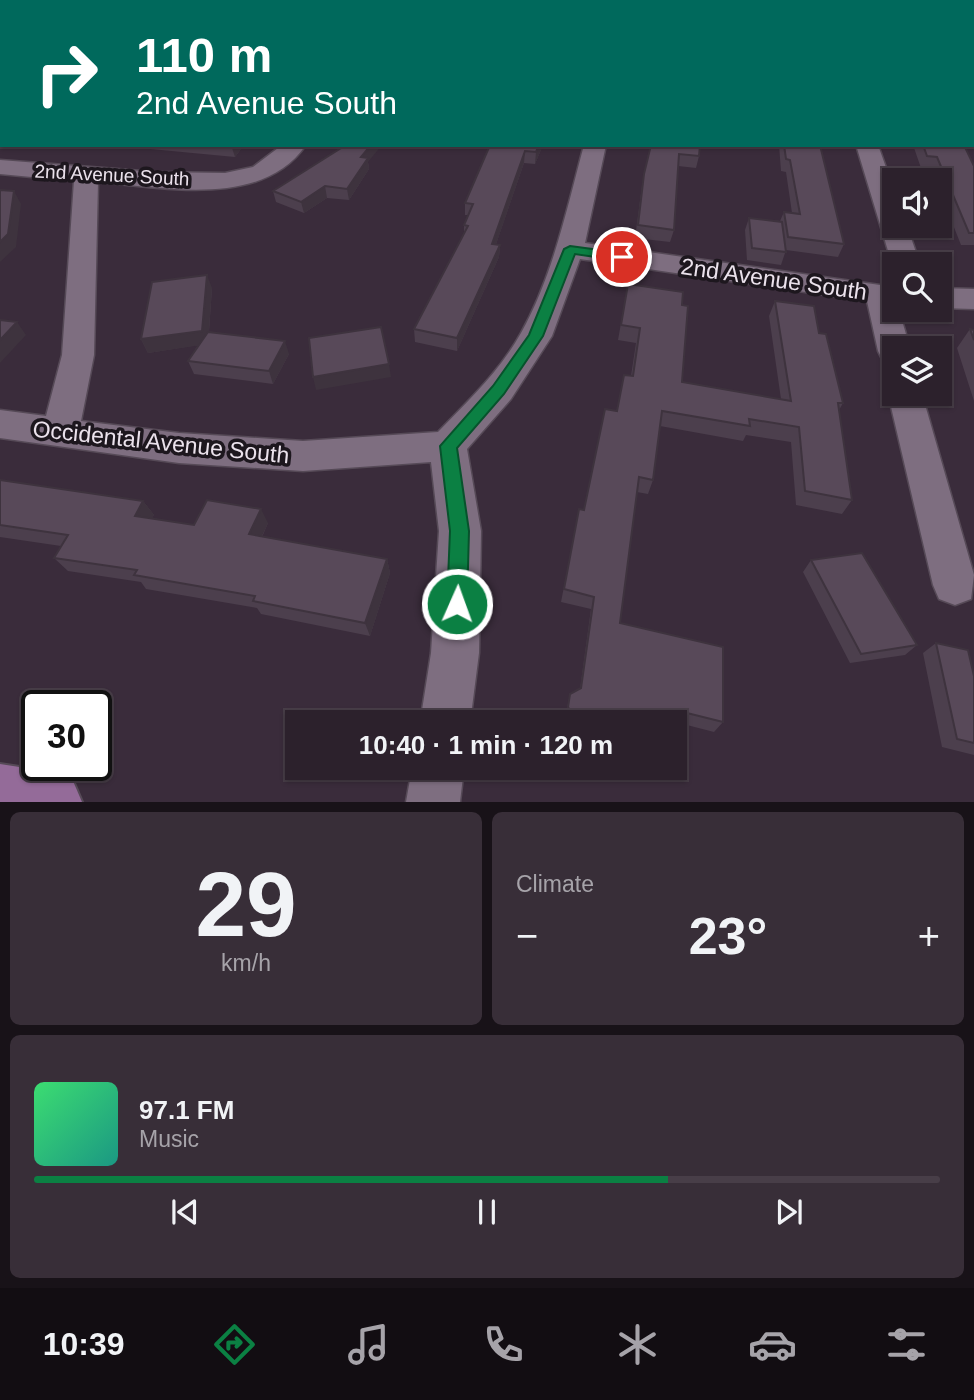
<!DOCTYPE html>
<meta charset="utf-8">
<style>
body{margin:0;font-family:Helvetica,sans-serif;background:#382e38;color:#f1f3f6;height:100vh;display:flex;flex-direction:column;font-size:26px;white-space:nowrap}
*{box-sizing:border-box;margin:0}
p{font-size:23px;color:#a6a3a9}
.icon{flex:none;width:38px;height:38px;fill:none;stroke:currentColor;stroke-width:2;stroke-linecap:round;stroke-linejoin:round}
.map{position:relative;height:802px;overflow:hidden}
.side{display:flex;flex-direction:column;gap:10px;padding:10px;background:#181218;flex:1}
.side>*{flex:none}
.hud{position:absolute;left:0px;top:0px;width:975px;height:147px;box-shadow:0 2px 5px #0004,0 0 0 2px #483e48;background:#00695c;color:#fff;overflow:hidden}
.controls{position:absolute;left:882px;top:168px;display:grid;gap:14px}
.controls a{display:grid;place-items:center;width:70px;height:70px;border-radius:0px;background:#2c212c;box-shadow:0 2px 5px #0004,0 0 0 2px #483e48;font-size:35px}
.speed{position:absolute;left:21px;top:690px;display:flex;gap:14px;font-size:35px;font-weight:700;text-align:center}
.speed>*{display:grid;place-content:center;width:91px;height:91px;border-radius:50%;background:#2c212c;box-shadow:0 2px 5px #0004,0 0 0 2px #483e48;line-height:1}
.speed .limit{border:4px solid #111;border-radius:10px;background:#fff;color:#111}
.pin{position:absolute;display:grid;place-items:center;width:60px;height:60px;color:#fff;margin:-30px;border:4px solid #fff;border-radius:50%;box-shadow:0 2px 7px #0007}
.me{position:absolute;width:77px;margin:-38px;rotate:2deg;stroke-linejoin:round;filter:drop-shadow(0 0 5px #0008)}
.turn{display:flex;align-items:center;gap:24px;height:147px;padding:0 21px;font-size:32px}
.turn .icon{width:91px;height:91px;stroke-width:2.5}
.turn b{display:block;font-size:49px;line-height:60px}
.big{font-size:52px;font-weight:600;line-height:1.1}
.side .card{flex:1;display:flex;flex-direction:column;justify-content:center;gap:10px;min-width:0;padding:0 24px;border-radius:10px;background:#382e38}
.side .dial{align-items:center;gap:0}
.dial b{font-size:91px;line-height:1}
.song{display:flex;align-items:center;gap:21px}
.cover{width:84px;height:84px;border-radius:10px;background:linear-gradient(135deg,hsl(140 70% 55%),hsl(170 70% 35%))}
.played{height:7px;border-radius:4px;background:linear-gradient(90deg,#0b8043 70%,#483e48 70%)}
.keys{display:flex;justify-content:space-around;direction:ltr}
.heat{display:flex;justify-content:space-between;align-items:center;font-size:38px;direction:ltr}
.side .tiles{flex:1;display:grid;gap:10px;grid-template-columns:1fr 1fr}
.card:last-child{grid-column:span 2}
.trip{position:absolute;left:285px;top:710px;width:402px;height:70px;border-radius:0px;background:#2c212c;box-shadow:0 2px 5px #0004,0 0 0 2px #483e48;font-weight:600;line-height:70px;text-align:center}
.menu{display:flex;height:112px;justify-content:space-around;align-items:center;background:#120d12;color:#a6a3a9}
.menu .icon{width:49px;height:49px}
.menu .current{color:#0b8043}
.menu b{font-size:32px;color:#f1f3f6}
.map>svg:first-child{display:block}
.lines{fill:none;stroke-linecap:round;stroke-linejoin:round}
.minor-casing{stroke:#564a57;stroke-width:3}
.major-casing{stroke:#564a57;stroke-width:4}
.minor{fill:#7e6e80;fill-rule:evenodd}
.major{fill:#946b99;fill-rule:evenodd}
.wall{fill:#4c3f4d}
.shaded-wall{fill:#3e333e}
.building{fill:#584959;stroke:#3e333e;stroke-width:2}
.route{fill:#0b8043;stroke:#07532c;stroke-width:2}
.labels{text-anchor:middle;dominant-baseline:central;stroke-width:7;stroke-linejoin:round;paint-order:stroke}
.far-street-label{font-size:19px;fill:#ebe2ec;stroke:#1d171e}
.street-label{font-size:23px;fill:#ebe2ec;stroke:#1d171e}
</style>
<div class="map">
<svg width="974" height="802" viewBox="0 0 974 802">
<rect width="100%" height="100%" fill="#3a2c3b"/>
<g class="lines">
<defs>
<path id="minor" d="M525,0h22l2,2h-23z
M0,29h2v12h-2z
M282,145h24c-44,64 -143,42 -208,37l-4,173 -13,66 98,12 124,8 135,-9c30,-31 62,-61 83,-99 32,-57 46,-125 63,-188h22l-21,98 309,44v23h5l11,38h-16v14l-12,-3 -4,-8 -11,-50 -287,-42 -28,77 -41,63 -44,50 14,82 -2,122 -9,70h-50l11,-70 8,-122 -8,-69 -128,9 -124,-8 -179,-25v-28l46,6 16,-61 12,-174 -74,-7v-14l155,12 70,1 28,-6z
M856,145h22l16,45v36h13l13,38h-26v4l-2,-4z
M940,288l34,1v20l-34,-1z
M894,385v9h28l52,181 -3,24 -16,6 -16,-6 -6,-14 -45,-191z
M412,768h52l-4,34h-54z"/>
<path id="major" d="M0,764l52,8 21,9 9,21h-82z"/>
</defs>
<!-- minor casing -->
<use href="#minor" class="minor-casing"/>
<!-- major casing -->
<use href="#major" class="major-casing"/>
<!-- minor -->
<use href="#minor" class="minor"/>
<!-- major -->
<use href="#major" class="major"/>
</g>
<!-- wall -->
<path class="wall" d="M304,0h226l3,2h-229z
M2,81v55h-2v-54z
M108,145h136l-9,12z
M490,145h53l-8,19 -11,-1 -28,81 4,1 -1,12 -42,94 -42,-9 -1,-13 50,-96v-8l4,-10h-3v-12z
M651,145l48,11 -3,12 -18,-2 -4,64 -4,12 -35,-4 7,-52z
M779,145h41l24,99 -6,13 -52,-7 -5,15 -34,-5 -2,-30 4,-12 31,3 4,-9 8,1 -6,-41 -5,-1z
M913,145h51l10,21v79h-13l-21,-53v-12h-5l-4,-11 -10,-1z
M368,162l1,7 -20,31 -22,-2 -23,15 -28,-11 -3,-11z
M628,284l54,21v77l99,17 -12,-83 6,-15 44,32 24,70 -4,7 13,90 -10,14 -46,-9 -5,-63 -45,-7 -3,6 -83,-15 -7,54 -5,14 -11,-2 -17,131 103,99 -9,10 -31,-8 -1,29 -6,8v-38h-108l-3,-6 5,-23 10,-5 11,-80 -30,-7 18,-93 5,1 32,-99 15,-35 5,-33 -18,-3z
M212,288l-3,44 80,22 -16,30 -79,-10 -6,-13 10,-16 -50,8 -7,-14z
M970,329l4,1v71l-17,-53z
M0,480l143,21 11,14 -2,3 42,7 74,-2 -6,14 125,22 3,14 -20,63 -109,-22 -4,-6 -111,-19 -5,-7 -73,-11 -14,-13 7,-12 -61,-9z
M811,560l106,85 -12,10 -55,8 -47,-91z
M936,643l38,33v79l-32,-8 -19,-94z"/>
<!-- shaded-wall -->
<path class="shaded-wall" d="M231,145h13l-9,12z
M371,145h11l-14,17 1,7 -20,31 -2,-11 14,-32z
M539,145h4l-8,19 1,-12z
M525,151l-1,12 -32,93v-12z
M325,186l2,12 -23,15 -3,-11z
M14,191l7,13 -5,43 -16,15v-20z
M500,245l-1,12 -42,94v-13z
M207,275l5,13 -4,56 -60,9 -7,-14z
M17,322l9,13 -26,28v-23z
M285,341l4,13 -16,30 -4,-13z
M389,364l2,13 -75,13 -3,-13z
M143,501l11,14 -9,15 -10,-14z
M261,509l7,14 -12,26 -7,-15z
M387,559l3,14 -20,63 -5,-13z"/>
<!-- building -->
<path class="building" d="M22,0h274v2h-272z
M342,0h188l3,2h-161z
M666,0h28v2h-28z
M929,0h45v35l-1,-1v-32h-46z
M973,38h1v88h-1z
M2,81v44h-2v-43z
M346,145h25l-10,12 7,1 -21,31 -22,-3 -24,16 -28,-11z
M490,145h49l-3,7 -11,-1 -33,93 8,1 -43,93 -43,-9 54,-103 -4,-1 9,-21 -8,-1z
M651,145h49l-1,11 -20,-2 -5,76 -36,-5 6,-51z
M784,145h36l24,99 -56,-7 -4,-25 16,2 -10,-54 -4,-1z
M923,145h41l10,21v67h-5l-32,-76 -10,-1z
M0,190l14,1 -6,43 -8,8z
M749,218l33,4 4,30 -34,-4z
M207,275l-5,56 -61,8 11,-57z
M628,284l55,8 -1,13 6,1 -6,76 109,19 -16,-100 39,5 5,27 7,1 17,69h-5l14,97 -47,-9 -6,-64 -50,-8 1,7 -88,-15 -9,69 -14,-3 -19,146 103,24v75l-40,-10 -1,41 -6,-1v-29h-99l-9,-16 2,-13 11,-6 13,-91 -30,-8 15,-80 5,1 21,-101 12,2 7,-36 9,1 7,-48 -19,-3z
M0,320l17,2 -17,18z
M381,327l8,37 -76,13 -4,-39z
M970,329l4,1v10z
M208,332l77,9 -16,30 -81,-10z
M0,480l143,21 -8,15 59,9 13,-25 54,9 -12,25 138,25 -22,64 -112,-22 2,-5 -121,-21 3,-5 -83,-12 14,-23 -68,-10z
M862,553l55,92 -56,9 -50,-94z
M936,643l32,7 6,26v67l-17,-4z"/>
<!-- route -->
<path class="route" d="M570,246l52,7 6,4 -6,4 -47,-7 -32,82 -39,58 -47,54 12,83 -2,73 -3,7 -7,3 -7,-3 -3,-7 3,-73 -10,-85 53,-60 36,-51 35,-86z"/>
<g class="labels">
<!-- far-street labels -->
<g class="far-street-label">
<text transform="translate(112 175) rotate(3)">2nd Avenue South</text>
</g>
<!-- street labels -->
<g class="street-label">
<text transform="translate(774 279) rotate(8)">2nd Avenue South</text>
<text transform="translate(161 442) rotate(6)">Occidental Avenue South</text>
</g>
</g>
</svg>
<div class="controls">
<a><svg class="icon" aria-label="sound" viewBox="0 0 24 24"><path d="M4 9h4l5-4v14l-5-4H4zM17 9q2 3 0 6"/></svg></a>
<a><svg class="icon" aria-label="search" viewBox="0 0 24 24"><circle cx="10" cy="10" r="6"/><path d="M15 15l6 6"/></svg></a>
<a><svg class="icon" aria-label="layers" viewBox="0 0 24 24"><path d="M12 4l9 5-9 5-9-5zM3 14l9 5 9-5"/></svg></a>
</div>
<div class="speed"><div class="limit">30</div></div>
<div class="pin" style="left:622px;top:257px;background:#d93025"><svg class="icon" aria-label="arrive" viewBox="0 0 24 24"><path d="M6 21V4h12l-3 4 3 4H6"/></svg></div>
<svg class="me" style="left:457px;top:604px" viewBox="-20 -20 40 40"><circle r="17" fill="#0b8043" stroke="#fff" stroke-width="3"/><path d="M0-11L8 9 0 5-8 9z" fill="#fff"/></svg>
<div class="trip">10:40 · 1 min · 120 m</div>
<div class="hud">
<div class="turn"><svg class="icon" aria-label="right" viewBox="0 0 24 24"><path d="M7 20v-9h11M14 6l5 5-5 5"/></svg><div><b>110 m</b>2nd Avenue South</div></div>
</div>
</div>
<section class="side">
<div class="tiles">
<div class="card dial"><b>29</b><p>km/h</p></div>
<div class="card"><p>Climate</p>
<div class="heat"><a>−</a><b class="big">23°</b><a>+</a></div>
</div>
<div class="card">
<div class="song"><i class="cover"></i><div><b>97.1 FM</b><p>Music</p></div></div>
<div class="played"></div>
<div class="keys"><svg class="icon" aria-label="previous" viewBox="0 0 24 24"><path d="M18 5L8 12l10 7zM5 5v14"/></svg><svg class="icon" aria-label="pause" viewBox="0 0 24 24"><path d="M8 5v14M16 5v14"/></svg><svg class="icon" aria-label="next" viewBox="0 0 24 24"><path d="M6 5l10 7-10 7zM19 5v14"/></svg></div>
</div>
</div>
</section>
<nav class="menu">
<b>10:39</b>
<svg class="icon current" aria-label="directions" viewBox="0 0 24 24"><path d="M12 3l9 9-9 9-9-9zM9 14v-3h6M13 9l2 2-2 2"/></svg>
<svg class="icon" aria-label="music" viewBox="0 0 24 24"><path d="M9 18V5l10-2v13"/><circle cx="6" cy="18" r="3"/><circle cx="16" cy="16" r="3"/></svg>
<svg class="icon" aria-label="phone" viewBox="0 0 24 24"><path d="M5 4h4l2 5-3 2q2 4 5 5l2-3 5 2v4C11 20 4 13 5 4z"/></svg>
<svg class="icon" aria-label="climate" viewBox="0 0 24 24"><path d="M12 3v18M4 7l16 10M4 17L20 7"/></svg>
<svg class="icon" aria-label="car" viewBox="0 0 24 24"><path d="M5 17H2v-5l4-1 3-4h7l3 4 3 1v5h-3M9 17h6M6 11h13"/><circle cx="7" cy="17" r="2"/><circle cx="17" cy="17" r="2"/></svg>
<svg class="icon" aria-label="filters" viewBox="0 0 24 24"><path d="M4 7h16M4 17h16"/><circle cx="9" cy="7" r="2"/><circle cx="15" cy="17" r="2"/></svg>
</nav>
